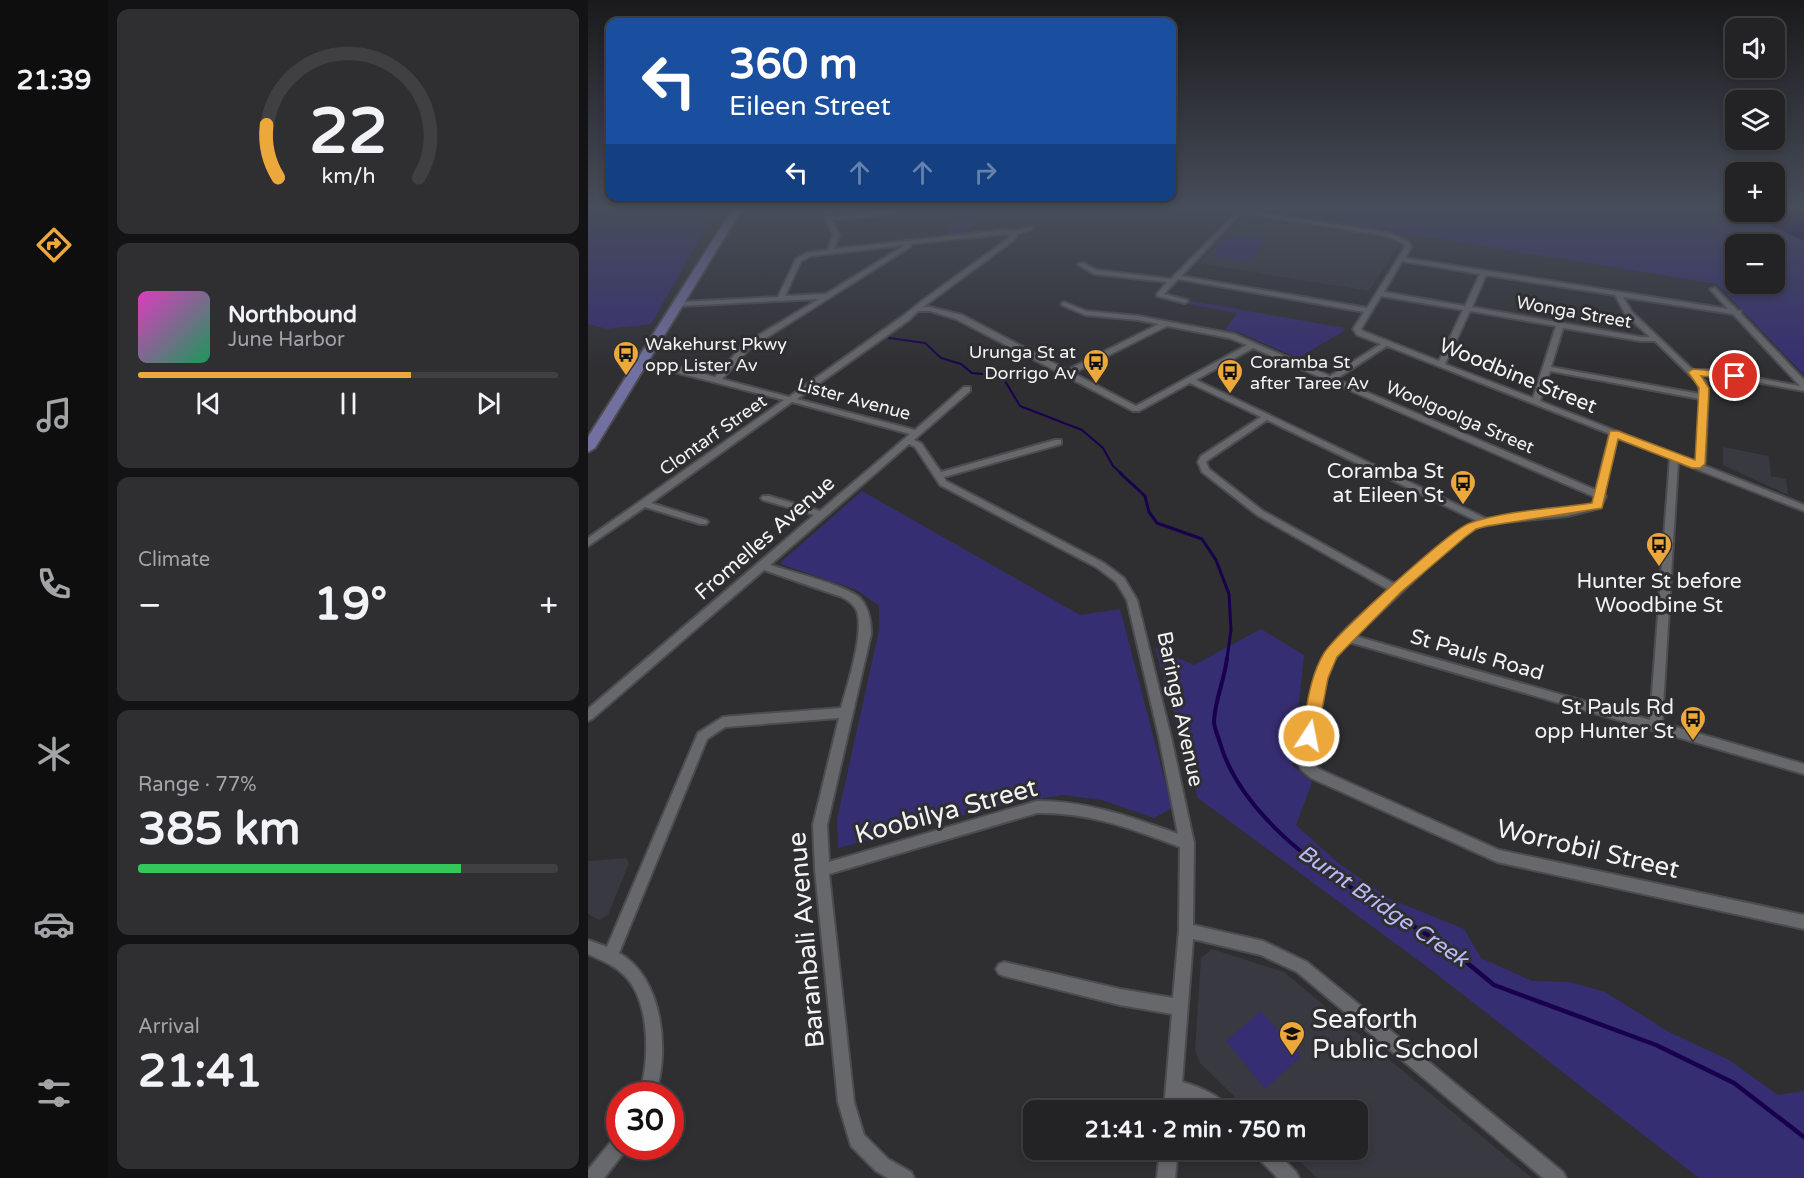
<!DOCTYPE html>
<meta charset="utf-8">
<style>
body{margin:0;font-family:"Varela Round",sans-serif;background:#2f2f32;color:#f1f3f6;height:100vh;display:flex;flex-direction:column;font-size:22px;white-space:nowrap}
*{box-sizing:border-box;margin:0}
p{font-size:20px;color:#a3a4a7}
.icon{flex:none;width:33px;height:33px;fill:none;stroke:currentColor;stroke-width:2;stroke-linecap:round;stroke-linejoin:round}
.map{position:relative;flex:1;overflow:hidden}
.side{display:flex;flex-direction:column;gap:9px;padding:9px;background:#131315;width:480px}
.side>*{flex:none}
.banner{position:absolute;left:18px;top:18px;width:570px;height:183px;border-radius:12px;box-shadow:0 3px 9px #0003,0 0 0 2px #404043;background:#1a4fa0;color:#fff;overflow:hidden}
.controls{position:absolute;left:1137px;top:18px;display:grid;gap:12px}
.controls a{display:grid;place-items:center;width:60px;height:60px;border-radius:12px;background:#232326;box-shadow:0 3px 9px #0003,0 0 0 2px #404043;font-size:30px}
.speed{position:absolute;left:18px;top:1082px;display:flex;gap:12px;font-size:30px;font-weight:700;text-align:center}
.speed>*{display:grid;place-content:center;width:78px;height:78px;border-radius:50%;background:#232326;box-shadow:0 3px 9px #0003,0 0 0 2px #404043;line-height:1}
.speed .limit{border:9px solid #d22;background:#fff;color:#111}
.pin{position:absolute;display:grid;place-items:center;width:51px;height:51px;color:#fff;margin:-26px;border:3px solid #fff;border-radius:50%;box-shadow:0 2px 6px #0007}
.me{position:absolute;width:66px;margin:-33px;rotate:11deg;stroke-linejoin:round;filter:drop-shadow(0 0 4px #0008)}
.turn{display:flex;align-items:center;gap:21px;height:126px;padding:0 24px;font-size:27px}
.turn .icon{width:78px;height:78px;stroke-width:2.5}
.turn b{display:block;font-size:42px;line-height:51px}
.lanes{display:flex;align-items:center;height:57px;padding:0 24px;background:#0003;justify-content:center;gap:30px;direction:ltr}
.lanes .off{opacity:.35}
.big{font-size:45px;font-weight:700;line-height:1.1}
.side .widget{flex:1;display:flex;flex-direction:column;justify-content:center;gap:9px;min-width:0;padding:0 21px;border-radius:12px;background:#2f2f32}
.side .dial{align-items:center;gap:0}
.dial svg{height:156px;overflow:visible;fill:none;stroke:#404043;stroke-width:7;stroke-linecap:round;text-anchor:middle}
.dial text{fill:#f1f3f6;stroke:none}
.song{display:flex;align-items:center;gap:18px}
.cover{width:72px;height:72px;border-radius:9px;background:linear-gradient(135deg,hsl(310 70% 55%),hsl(150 70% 35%))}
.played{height:6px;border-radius:3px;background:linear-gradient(90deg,#eda83b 65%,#404043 65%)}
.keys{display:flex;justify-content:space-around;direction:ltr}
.heat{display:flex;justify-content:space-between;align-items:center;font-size:33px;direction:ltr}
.charge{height:9px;border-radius:4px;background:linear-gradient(90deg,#34c759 77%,#404043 0)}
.trip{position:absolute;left:435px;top:1100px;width:345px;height:60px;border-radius:12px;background:#232326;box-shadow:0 3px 9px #0003,0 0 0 2px #404043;font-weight:700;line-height:60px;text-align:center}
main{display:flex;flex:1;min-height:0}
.tab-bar{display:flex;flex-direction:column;width:108px;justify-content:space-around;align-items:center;background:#0e0e0f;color:#a3a4a7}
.tab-bar .icon{width:42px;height:42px}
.tab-bar .active{color:#eda83b}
.tab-bar b{font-size:27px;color:#f1f3f6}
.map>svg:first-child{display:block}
.built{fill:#383941}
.green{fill:#362e72;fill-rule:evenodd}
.water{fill:#19004e}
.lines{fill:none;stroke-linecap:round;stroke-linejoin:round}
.stream-far3{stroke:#19004e;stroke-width:2}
.stream-far2{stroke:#19004e;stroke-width:3}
.stream-far1{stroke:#19004e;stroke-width:4}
.stream{stroke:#19004e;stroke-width:4.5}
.street-casing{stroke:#4c4c4f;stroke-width:4}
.primary-casing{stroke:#4c4c4f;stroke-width:4}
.street{fill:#67686b;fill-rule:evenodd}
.primary{fill:#7270a1;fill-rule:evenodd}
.route{fill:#eda83b;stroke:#9a6d26;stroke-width:1.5}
.labels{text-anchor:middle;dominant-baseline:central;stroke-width:6;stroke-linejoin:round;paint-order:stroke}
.far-street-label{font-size:18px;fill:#f3f3f5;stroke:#2f2f32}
.far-poi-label{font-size:18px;fill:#f3f3f5;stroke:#2f2f32;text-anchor:start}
.street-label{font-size:21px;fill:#f3f3f5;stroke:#2f2f32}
.poi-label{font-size:21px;fill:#f3f3f5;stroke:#2f2f32;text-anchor:end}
.water-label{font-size:22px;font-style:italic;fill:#babafc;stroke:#2f2f32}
.near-street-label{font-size:26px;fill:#f3f3f5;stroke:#2f2f32}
.near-poi-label{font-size:26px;fill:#f3f3f5;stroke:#2f2f32;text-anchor:start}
</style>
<main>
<nav class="tab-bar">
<b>21:39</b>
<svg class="icon active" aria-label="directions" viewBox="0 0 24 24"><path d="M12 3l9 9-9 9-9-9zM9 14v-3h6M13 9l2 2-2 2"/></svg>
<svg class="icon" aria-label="music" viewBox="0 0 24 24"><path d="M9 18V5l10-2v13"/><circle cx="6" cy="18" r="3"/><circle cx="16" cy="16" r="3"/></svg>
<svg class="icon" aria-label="phone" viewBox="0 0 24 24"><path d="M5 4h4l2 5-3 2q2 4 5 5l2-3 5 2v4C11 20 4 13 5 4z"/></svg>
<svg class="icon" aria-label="climate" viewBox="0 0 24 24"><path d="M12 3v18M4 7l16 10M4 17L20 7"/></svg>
<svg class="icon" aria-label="car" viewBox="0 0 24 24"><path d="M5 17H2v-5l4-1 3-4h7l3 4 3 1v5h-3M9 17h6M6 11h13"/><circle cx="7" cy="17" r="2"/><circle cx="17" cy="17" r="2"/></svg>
<svg class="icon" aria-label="filters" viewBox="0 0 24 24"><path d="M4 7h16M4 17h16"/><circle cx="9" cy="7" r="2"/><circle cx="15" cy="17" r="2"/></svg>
</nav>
<section class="side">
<div class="widget dial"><svg viewBox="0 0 100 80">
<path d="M14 69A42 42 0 1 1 86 69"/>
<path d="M14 69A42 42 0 0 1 8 42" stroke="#eda83b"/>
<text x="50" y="56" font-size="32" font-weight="700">22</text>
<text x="50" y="72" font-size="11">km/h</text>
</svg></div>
<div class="widget">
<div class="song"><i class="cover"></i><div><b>Northbound</b><p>June Harbor</p></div></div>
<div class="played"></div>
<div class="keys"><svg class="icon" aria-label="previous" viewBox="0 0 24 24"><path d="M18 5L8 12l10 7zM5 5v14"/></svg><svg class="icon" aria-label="pause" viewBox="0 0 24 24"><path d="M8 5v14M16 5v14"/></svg><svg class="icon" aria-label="next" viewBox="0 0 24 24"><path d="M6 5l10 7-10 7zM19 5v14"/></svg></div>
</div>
<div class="widget"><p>Climate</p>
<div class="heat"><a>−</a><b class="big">19°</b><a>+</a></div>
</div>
<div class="widget"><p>Range · 77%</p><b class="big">385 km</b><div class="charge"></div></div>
<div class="widget"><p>Arrival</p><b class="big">21:41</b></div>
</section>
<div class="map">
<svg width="1216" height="1178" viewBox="0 0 1216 1178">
<rect width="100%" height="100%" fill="#2f2f32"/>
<!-- built -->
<path class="built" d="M657,216l143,22 11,6 -30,47 -172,-28z
M1135,447l46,9 2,20 15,3 2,16 -65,-30z
M38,858l3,5 -21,52 -9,5 -11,-6v-53z
M624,949l72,23 248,206h-215l-29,-29h70v-39h-110l-48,-47 -5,-13 6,-92z"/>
<!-- green -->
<path class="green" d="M0,207h118l9,5 -64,112 -44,5 -19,-5z
M360,207h55l-45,29 -13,2 6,-10z
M650,207h497l1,5h38l1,-5h29v168l-87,-91zM1148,244h38v40h-38z
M644,234l33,5 -4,5 1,5 -15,13 -34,-6 4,-5 -1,-7z
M598,300l159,28 -3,4 -44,26 -60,-26 -13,-2 12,-17 -54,-10z
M274,491l218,124 40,-6 52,199 -18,10 -52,-18 -39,-5 -56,9 -169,44 -1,-28 42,-189v-25l-22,-16 -74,-25 -2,-3z
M673,629l43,26 -12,110 20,17 -16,43 41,37 53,37 74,30 17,29 51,23 37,1 36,10 64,40 60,28 49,35 26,-4v87h-105l-269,-209 -232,-171 -43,-150 39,17z
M673,1011l40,45 -36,33 -39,-48z"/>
<!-- water -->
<path class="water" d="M1187,207h29v34l-63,-29h33z"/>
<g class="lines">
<!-- stream-far3 -->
<path class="stream-far3" d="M301,338l36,5 16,15 20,6 11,9 30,3 18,30 62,24 21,18 10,18 9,8"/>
<!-- stream-far2 -->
<path class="stream-far2" d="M532,473l25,23 4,16 8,11 45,16 14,21 13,34 2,36 -4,29"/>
<!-- stream-far1 -->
<path class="stream-far1" d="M639,658c-2,20 -12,42 -13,63 0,7 4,15 6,22 18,62 82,114 135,147"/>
<!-- stream -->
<path class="stream" d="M765,889l96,59 45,37 162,60 78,38 70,54"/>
<defs>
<path id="street" d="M237,207h6l1,10 55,-6 9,-4h9l-17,8 -56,5 7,15 -5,14 170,-19 10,1 18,-4v2l-15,5 -3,6 -91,67h7l32,8 105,55 92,-46 -21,-4 -53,-5 -23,-10v-2l2,-1 22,9 52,5 96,18 96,42 51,-32 -24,-9 -4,-6 11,-17 -186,-33 -14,15 23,6 1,1 -3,2 -28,-7v-2l10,-12 -73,-8 -16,-10 5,-1 13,7 75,9 67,-68 3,2 -1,1 -59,62 186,32 38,-61 -2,-4 -17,-7 -143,-23v-2l2,-1 144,23 20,9 2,5 -6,11 323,51 -18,-20 5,-1 23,23h3v3l63,66v11l-92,-17h-14l8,8 2,10 -3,70 -2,3 101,40v6l-126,-49 -16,261 142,41v10l-455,-132 -15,18 -8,21 -14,74v9l9,6 178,80 305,65v14l-307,-67 -186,-84c-3,-3 -8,-6 -10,-9 -5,-9 1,-27 3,-37 4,-25 7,-54 20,-76 15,-24 44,-47 65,-66l-132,-75 -55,-43 -4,-10 3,-6 60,-39 -71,-34 -51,28h-6l-177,-92 -26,-8h-12l-9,9 -112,79 118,31 49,-43h6v4l-56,49 7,3 20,29 114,-32h6v4l-117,33 2,4 158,82 20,15 13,22 34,137 23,106 -1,82 70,16 44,21 256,210 3,6h-23l-246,-206 -36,-17 -68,-16 -11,143c15,4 41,14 47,28h-23l-14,-9 -11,-3 -1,12h-16l8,-96 -52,-9 -116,-29 -5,-2 -3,-5 3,-5 5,-2 116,27 53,9 6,-68 1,-83c-48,-18 -90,-35 -143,-34l-208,61 25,228 10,33 24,24 23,13 3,6h-26l-12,-7 -25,-25 -13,-44 -23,-232 -2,-45 26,-107 -114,9 -18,12 -88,214c44,24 51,99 36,142h-16c11,-33 12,-94 -15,-120 -10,-10 -23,-15 -36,-21v-14l19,7 91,-214 25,-16 118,-9c6,-22 25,-79 15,-99 -3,-5 -8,-9 -14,-12l-78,-27 -172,149 -4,2v-12l226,-194 -51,-15 -2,-2 2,-2h6l51,15 90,-77 -118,-32 -141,101 55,17 2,2 -2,2h-6l-55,-17 -57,39v-8l196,-138 -145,-37c13,-7 60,10 76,14l29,-33 75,-45 -139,7 -4,-2 4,-2 98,-5 18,-38 11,-6 21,-3 5,-15 -7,-15zM416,234h6l-1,4 -86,62 -20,16 -114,81 -67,-18 28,-31 160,-101 1,-3zM317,245l-79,49 -41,2 16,-35 10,-5zM814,261l78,13 -15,32 -81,-14zM898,275l129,20 11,20 24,22h-9l-169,-30zM793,296l82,14 -24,51 -76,-30 -2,-2zM1035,297l110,17 67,72 -88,-16h-19l-61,-58zM882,311l86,15 -23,72 -88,-34zM579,326l62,12 18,7 -111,61 -63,-33zM975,328l78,13h14l43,42 2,11 -149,-27zM799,346l223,88 -14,56 -260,-111zM665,348l342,149 -2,7 -26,6 -80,9 -291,-139zM962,371l150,28 -3,62 -2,1 -155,-61zM679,420l210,101 -17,9 -65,54 -132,-73 -54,-42 -3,-7 2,-2zM1029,438l53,20 -20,262 -295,-84 72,-68 40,-34 11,-7 27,-5 62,-6 33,-8 6,-12 -2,-2zM321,444l6,3 25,38 156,82 20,15 11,18 32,137 19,97c-47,-17 -90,-33 -141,-33l-208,61 -2,-37 44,-191c0,-13 -2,-26 -11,-36 -13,-12 -71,-27 -90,-33z
M462,207h7l-5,4 -3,-2z
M625,207h16l9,3 -3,2z
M32,1136v10h8l-2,4 -22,28h-16v-8l26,-32z
M572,1149h18l-3,29h-18z
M664,1149h21l23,23 3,6h-21l-23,-23z"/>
<path id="primary" d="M146,207h9l-148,241 -7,4v-15z"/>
</defs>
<!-- street casing -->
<use href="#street" class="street-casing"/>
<!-- primary casing -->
<use href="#primary" class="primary-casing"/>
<!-- street -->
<use href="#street" class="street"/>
<!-- primary -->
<use href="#primary" class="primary"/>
</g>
<!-- sky -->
<linearGradient id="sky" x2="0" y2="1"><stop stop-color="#1a1a1c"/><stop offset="0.56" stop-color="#474d5a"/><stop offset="1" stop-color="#474d5a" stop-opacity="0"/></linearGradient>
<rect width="1216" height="372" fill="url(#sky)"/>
<!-- route -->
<path class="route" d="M1105,369l42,4 5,3 -5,4 -34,-4 8,12 -4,76 -5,4h-8l-74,-29 -16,69 -115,18 -11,3 -12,9 -63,54 -64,65 -9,21 -11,58 -2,5h-11l-3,-5c6,-28 8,-58 23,-83 12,-19 127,-124 146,-130 38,-13 82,-14 122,-20l18,-72h8l77,29 4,-72 -11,-16z"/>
<!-- icons -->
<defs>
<symbol id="bus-pin" viewBox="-11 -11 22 30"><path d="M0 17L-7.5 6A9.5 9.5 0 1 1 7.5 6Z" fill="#eda83b" stroke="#2f2f32"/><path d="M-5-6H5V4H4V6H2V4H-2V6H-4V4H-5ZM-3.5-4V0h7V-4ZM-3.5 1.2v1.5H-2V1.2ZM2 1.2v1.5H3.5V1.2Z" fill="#111"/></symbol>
<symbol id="school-pin" viewBox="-11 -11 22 30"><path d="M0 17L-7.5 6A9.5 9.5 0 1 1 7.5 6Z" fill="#eda83b" stroke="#2f2f32"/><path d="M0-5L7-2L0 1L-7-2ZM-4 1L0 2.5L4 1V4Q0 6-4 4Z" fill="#111"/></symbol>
</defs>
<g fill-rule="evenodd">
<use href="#bus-pin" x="23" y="339" width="30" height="40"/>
<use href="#bus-pin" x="493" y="347" width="30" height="40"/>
<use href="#bus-pin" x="627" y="357" width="30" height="40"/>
<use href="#bus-pin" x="860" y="468" width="30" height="40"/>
<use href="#bus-pin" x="1056" y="530" width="30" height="40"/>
<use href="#bus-pin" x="1090" y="704" width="30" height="40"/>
<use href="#school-pin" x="689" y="1019" width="30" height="40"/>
</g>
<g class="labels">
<!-- far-street labels -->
<g class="far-street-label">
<text transform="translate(986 312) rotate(10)">Wonga Street</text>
<text transform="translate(266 399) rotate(15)">Lister Avenue</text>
<text transform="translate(872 417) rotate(23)">Woolgoolga Street</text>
<text transform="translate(125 435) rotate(-35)">Clontarf Street</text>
</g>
<!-- far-poi labels -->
<g class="far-poi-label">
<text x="57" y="344">Wakehurst Pkwy<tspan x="57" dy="21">opp Lister Av</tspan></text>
<text x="488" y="352" text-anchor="end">Urunga St at<tspan x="488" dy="21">Dorrigo Av</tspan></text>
<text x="662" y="362">Coramba St<tspan x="662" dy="21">after Taree Av</tspan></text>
</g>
<!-- street labels -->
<g class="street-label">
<text transform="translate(930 376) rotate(22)">Woodbine Street</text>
<text transform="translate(177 538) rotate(-41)">Fromelles Avenue</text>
<text transform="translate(889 655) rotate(16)">St Pauls Road</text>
<text transform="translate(592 709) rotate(78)">Baringa Avenue</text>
</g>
<!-- poi labels -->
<g class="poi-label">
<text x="856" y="471">Coramba St<tspan x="856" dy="24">at Eileen St</tspan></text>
<text x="1071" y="581" text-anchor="middle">Hunter St before<tspan x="1071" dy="24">Woodbine St</tspan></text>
<text x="1086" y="707">St Pauls Rd<tspan x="1086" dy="24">opp Hunter St</tspan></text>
</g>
<!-- water labels -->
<g class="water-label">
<text transform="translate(795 906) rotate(34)">Burnt Bridge Creek</text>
</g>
<!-- near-street labels -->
<g class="near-street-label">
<text transform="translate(358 811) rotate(-15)">Koobilya Street</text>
<text transform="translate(1000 849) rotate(13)">Worrobil Street</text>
<text transform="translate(218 940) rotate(-95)">Baranbali Avenue</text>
</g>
<!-- near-poi labels -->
<g class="near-poi-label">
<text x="724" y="1019">Seaforth<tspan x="724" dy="30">Public School</tspan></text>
</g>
</g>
</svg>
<div class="controls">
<a><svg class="icon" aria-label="sound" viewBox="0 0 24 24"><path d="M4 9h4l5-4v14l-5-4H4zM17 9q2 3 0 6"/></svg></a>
<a><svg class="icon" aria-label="layers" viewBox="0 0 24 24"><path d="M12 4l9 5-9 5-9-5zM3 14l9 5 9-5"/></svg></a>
<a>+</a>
<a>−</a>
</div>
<div class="speed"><div class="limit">30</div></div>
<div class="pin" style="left:1147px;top:376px;background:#d93025"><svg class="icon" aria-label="arrive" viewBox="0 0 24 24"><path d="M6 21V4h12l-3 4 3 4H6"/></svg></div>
<svg class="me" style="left:721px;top:736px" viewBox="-20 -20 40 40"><circle r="17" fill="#eda83b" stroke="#fff" stroke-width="3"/><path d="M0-11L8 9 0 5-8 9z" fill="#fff"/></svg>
<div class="trip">21:41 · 2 min · 750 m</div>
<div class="banner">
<div class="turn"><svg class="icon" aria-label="left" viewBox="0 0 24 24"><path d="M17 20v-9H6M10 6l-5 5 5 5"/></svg><div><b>360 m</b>Eileen Street</div></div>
<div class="lanes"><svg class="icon" aria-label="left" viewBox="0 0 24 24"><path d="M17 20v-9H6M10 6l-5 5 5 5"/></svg><svg class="icon off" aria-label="ahead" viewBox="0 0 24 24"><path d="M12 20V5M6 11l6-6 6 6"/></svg><svg class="icon off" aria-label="ahead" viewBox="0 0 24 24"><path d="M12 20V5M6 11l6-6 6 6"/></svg><svg class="icon off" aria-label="right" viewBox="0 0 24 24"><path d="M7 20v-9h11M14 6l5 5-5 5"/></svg></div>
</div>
</div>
</main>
